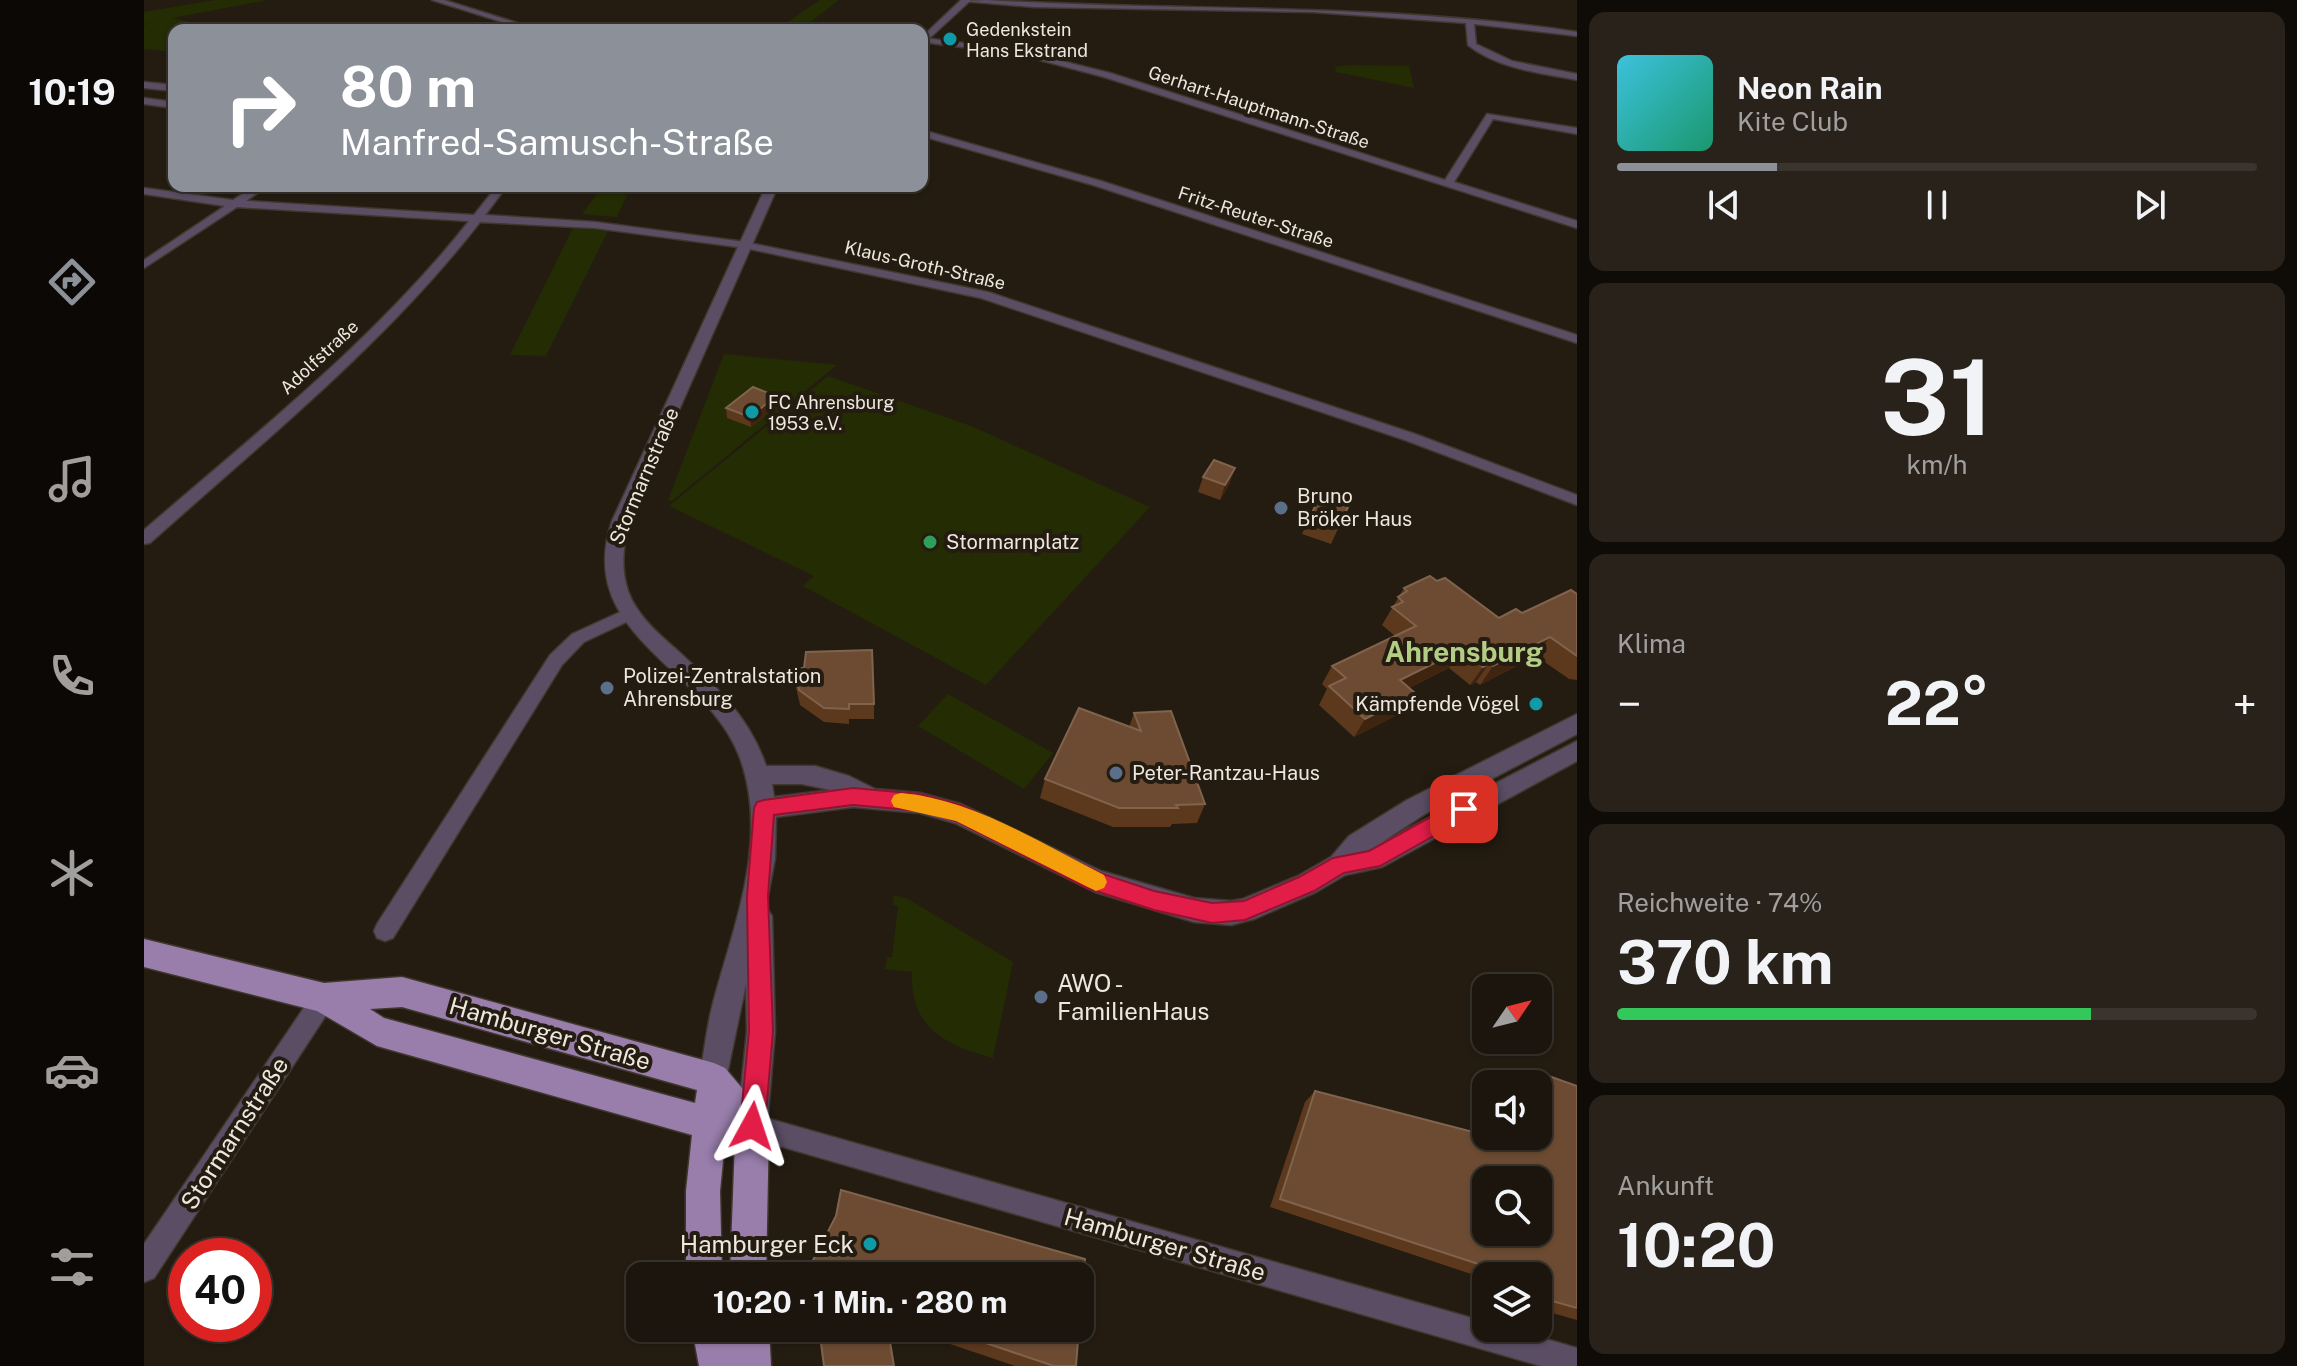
<!DOCTYPE html>
<html lang="de">
<meta charset="utf-8">
<style>
body{margin:0;font-family:"Public Sans",sans-serif;background:#28221b;color:#f1f3f6;height:100vh;display:flex;flex-direction:column;font-size:30px;white-space:nowrap}
*{box-sizing:border-box;margin:0}
p{font-size:26px;color:#a09f9d}
.icon{flex:none;width:44px;height:44px;fill:none;stroke:currentColor;stroke-width:2;stroke-linecap:round;stroke-linejoin:round}
.map{position:relative;flex:1;overflow:hidden}
.details{display:flex;flex-direction:column;gap:12px;padding:12px;background:#0f0c07;width:720px}
.details>*{flex:none}
.guide{position:absolute;left:24px;top:24px;width:760px;height:168px;border-radius:16px;box-shadow:0 2px 6px #0004,0 0 0 2px #39342e;background:#8c9099;color:#fff;overflow:hidden}
.needle{width:52px;rotate:55deg}
.tools{position:absolute;left:1328px;top:974px;display:grid;gap:16px}
.tools a{display:grid;place-items:center;width:80px;height:80px;border-radius:16px;background:#1b150d;box-shadow:0 2px 6px #0004,0 0 0 2px #39342e;font-size:40px}
.speed{position:absolute;left:24px;top:1238px;display:flex;gap:16px;font-size:40px;font-weight:700;text-align:center}
.speed>*{display:grid;place-content:center;width:104px;height:104px;border-radius:50%;background:#1b150d;box-shadow:0 2px 6px #0004,0 0 0 2px #39342e;line-height:1}
.speed .limit{border:12px solid #d22;background:#fff;color:#111}
.pin{position:absolute;display:grid;place-items:center;width:68px;height:68px;color:#fff;margin:-34px;border-radius:16px;box-shadow:0 4px 12px #0006}
.me{position:absolute;width:88px;margin:-44px;rotate:5deg;stroke-linejoin:round;filter:drop-shadow(0 0 6px #0008)}
.turn{display:flex;align-items:center;gap:28px;height:168px;padding:0 40px;font-size:36px}
.turn .icon{width:104px;height:104px;stroke-width:2.5}
.turn b{display:block;font-size:56px;line-height:68px}
.big{font-size:60px;font-weight:700;line-height:1.1}
.details .card{flex:1;display:flex;flex-direction:column;justify-content:center;gap:12px;min-width:0;padding:0 28px;border-radius:16px;background:#28221b}
.details .dial{align-items:center;gap:0}
.dial b{font-size:104px;line-height:1}
.song{display:flex;align-items:center;gap:24px}
.cover{width:96px;height:96px;border-radius:12px;background:linear-gradient(135deg,hsl(190 70% 55%),hsl(160 70% 35%))}
.played{height:8px;border-radius:4px;background:linear-gradient(90deg,#8c9099 25%,#39342e 25%)}
.keys{display:flex;justify-content:space-around;direction:ltr}
.heat{display:flex;justify-content:space-between;align-items:center;font-size:44px;direction:ltr}
.charge{height:12px;border-radius:6px;background:linear-gradient(90deg,#34c759 74%,#39342e 0)}
.trip{position:absolute;left:482px;top:1262px;width:468px;height:80px;border-radius:16px;background:#1b150d;box-shadow:0 2px 6px #0004,0 0 0 2px #39342e;font-weight:700;line-height:80px;text-align:center}
main{display:flex;flex:1;min-height:0}
.tabs{display:flex;flex-direction:column;width:144px;justify-content:space-around;align-items:center;background:#0b0805;color:#a09f9d}
.tabs .icon{width:56px;height:56px}
.tabs .active{color:#8c9099}
.tabs b{font-size:36px;color:#f1f3f6}
.map>svg:first-child{display:block}
.green{fill:#242c03}
.lines{fill:none;stroke-linecap:round;stroke-linejoin:round}
.minor-casing{stroke:#40382e;stroke-width:3}
.tertiary-casing{stroke:#40382e;stroke-width:3}
.primary-casing{stroke:#40382e;stroke-width:3}
.minor{fill:#5b4e64;fill-rule:evenodd}
.tertiary{fill:#5b4e64;fill-rule:evenodd}
.primary{fill:#997eac;fill-rule:evenodd}
.wall{fill:#5c381d}
.shaded-wall{fill:#3f250f}
.building{fill:#6c4b32;stroke:#80634d;stroke-width:2;fill-rule:evenodd}
.route{fill:#e11d48;stroke:#92132f;stroke-width:2}
.slow{fill:#f59e0b}
.culture-dot{fill:#0f9aa8;stroke:#241c11;stroke-width:3}
.service-dot{fill:#5c6f8a;stroke:#241c11;stroke-width:3}
.leisure-dot{fill:#2e9e5b;stroke:#241c11;stroke-width:3}
.labels{text-anchor:middle;dominant-baseline:central;stroke-width:8;stroke-linejoin:round;paint-order:stroke}
.far-poi-label{font-size:18px;fill:#ede7df;stroke:#241c11;text-anchor:start}
.far-street-label{font-size:18px;fill:#ede7df;stroke:#241c11}
.street-label{font-size:20px;fill:#ede7df;stroke:#241c11}
.poi-label{font-size:20px;fill:#ede7df;stroke:#241c11;text-anchor:start}
.near-poi-label{font-size:24px;fill:#ede7df;stroke:#241c11;text-anchor:start}
.near-street-label{font-size:24px;fill:#ede7df;stroke:#241c11}
.district-label{font-size:28px;font-weight:bold;fill:#b3cd85;stroke:#241c11}
</style>
<main>
<nav class="tabs">
<b>10:19</b>
<svg class="icon active" aria-label="directions" viewBox="0 0 24 24"><path d="M12 3l9 9-9 9-9-9zM9 14v-3h6M13 9l2 2-2 2"/></svg>
<svg class="icon" aria-label="music" viewBox="0 0 24 24"><path d="M9 18V5l10-2v13"/><circle cx="6" cy="18" r="3"/><circle cx="16" cy="16" r="3"/></svg>
<svg class="icon" aria-label="phone" viewBox="0 0 24 24"><path d="M5 4h4l2 5-3 2q2 4 5 5l2-3 5 2v4C11 20 4 13 5 4z"/></svg>
<svg class="icon" aria-label="climate" viewBox="0 0 24 24"><path d="M12 3v18M4 7l16 10M4 17L20 7"/></svg>
<svg class="icon" aria-label="car" viewBox="0 0 24 24"><path d="M5 17H2v-5l4-1 3-4h7l3 4 3 1v5h-3M9 17h6M6 11h13"/><circle cx="7" cy="17" r="2"/><circle cx="17" cy="17" r="2"/></svg>
<svg class="icon" aria-label="filters" viewBox="0 0 24 24"><path d="M4 7h16M4 17h16"/><circle cx="9" cy="7" r="2"/><circle cx="15" cy="17" r="2"/></svg>
</nav>
<div class="map">
<svg width="1433" height="1366" viewBox="0 0 1433 1366">
<rect width="100%" height="100%" fill="#241c11"/>
<!-- green -->
<path class="green" d="M71,0h53l-96,18 54,12h-52v22l-30,-3v-24l5,-2 -5,1v-12z
M676,0h19l-39,30h-24z
M1205,65l60,1 5,22 -78,-16 -1,-5z
M459,186h28l-14,31 -35,-3z
M429,228l35,3 -62,125 -36,-1z
M580,354l113,11 -165,136 -4,-1z
M684,376l143,50 179,81 -164,178 -183,-99 11,-10 -145,-70z
M804,694l105,59 -29,36 -106,-63z
M750,895l14,4 105,63 -20,96c-48,-13 -83,-30 -81,-86l-27,-3 2,-12h5l6,-51 -5,-1z"/>
<g class="lines">
<defs>
<path id="minor" d="M288,0h12l96,30h-12z
M843,0c197,12 394,2 590,32v4l-103,-12 2,20 36,17 65,13v6c-36,-7 -79,-11 -109,-35l-2,-22 -153,-11 -279,-5 -72,-6z
M781,38l92,12 93,23 335,107 42,-66 90,14v6l-84,-15 -39,63 123,39v7l-473,-151 -87,-23 -95,-12z
M0,82l30,3v6l-30,-3z
M0,98l30,4v6l-30,-4z
M778,130l179,51 476,154v8l-484,-158 -171,-49z
M111,186h12l-21,15 228,14 23,-29h10l-22,29 110,7 150,20 243,50 427,142 162,61v10l-172,-65 -424,-142 -236,-50 -150,-20 -115,-6c-94,121 -216,219 -330,321l-6,1v-14c112,-97 233,-192 325,-309l-232,-14 -93,61v-8l81,-54 -81,-12v-6l89,12z
M485,608l8,6 -2,4 -51,24 -22,23 -169,273 -8,3 -8,-3 -3,-7 3,-7 173,-269 22,-21z
M180,987l8,3 3,8 -3,8 -178,272 -10,4v-38l172,-254z
M608,1114l734,208v6h22l69,20v18h-36l-789,-228 -9,-3 -3,-9 3,-9z"/>
<path id="tertiary" d="M817,0h10l-49,45v-8z
M622,186h12l-148,335c-9,29 -11,63 8,89 10,15 25,28 39,40 36,33 73,67 89,116h49l34,10 26,13 45,4 41,11 140,67 93,27 37,3 12,-2 55,-23 33,-19 18,-21 58,-36 170,-86v20l-152,80 -43,28 195,-101v20l-195,106 -37,8 -29,17 -62,27 -23,6 -37,-3 -99,-30 -140,-69 -35,-10 -67,-6 -77,10 -1,41 -9,49 6,9 3,115 -8,95 -4,11 -11,4 -11,-4 -4,-11 10,-95 -1,-47 -22,105 -10,5 -10,-5 -5,-10c5,-24 7,-48 13,-72 21,-81 58,-166 28,-249 -33,-91 -167,-122 -128,-237zM628,784h30l29,6 -57,7z"/>
<path id="primary" d="M0,939l180,44 78,-6 312,86 11,5 39,46 5,12 -3,150h-36l5,-135h-10l-5,50 2,85h-36v-85l6,-56 -315,-89 -60,-35 -173,-44zM258,1007l295,83 -2,13 -311,-85 -14,-9z
M548,1328h38l2,11 -1,-11h38l2,38h-72z"/>
</defs>
<!-- minor casing -->
<use href="#minor" class="minor-casing"/>
<!-- tertiary casing -->
<use href="#tertiary" class="tertiary-casing"/>
<!-- primary casing -->
<use href="#primary" class="primary-casing"/>
<!-- minor -->
<use href="#minor" class="minor"/>
<!-- tertiary -->
<use href="#tertiary" class="tertiary"/>
<!-- primary -->
<use href="#primary" class="primary"/>
</g>
<!-- wall -->
<path class="wall" d="M633,406l-26,21 -24,-9 -1,-10z
M1059,477l27,6 -10,17 -22,-8z
M1175,498l29,9 -17,37 -29,-10z
M1293,581l62,37 23,-5 55,-19v86l-8,-1 -33,-23 -56,29 -4,-3 -6,3 -21,-17 -40,20 -6,24 -49,25 -35,-32 8,-16 -5,-5 10,-18 63,-30 -13,-11 22,-37z
M650,668l80,36v15h-25v5l-25,-2 -24,-17 -5,-22z
M990,713l71,91 -8,19 -25,1 -2,3h-57l-73,-29 5,-19 84,-52z
M1388,1070l45,16v234l-39,-11v-33h-52v3l-216,-72 35,-105 10,-11 164,43 -2,-14 9,-8v24h52v-52h-24z
M759,1328h176l-3,38h-61z"/>
<!-- shaded-wall -->
<path class="shaded-wall" d="M632,396l1,10 -26,21 -1,-10z
M1091,468l-5,15 -10,17 5,-15z
M1406,637l-14,19 -56,29 13,-19z
M1317,650l-12,18 -61,30 12,-18z
M1345,664l-13,18 -6,3 13,-18z
M1271,693l-12,19 -49,25 11,-18z"/>
<!-- building -->
<path class="building" d="M609,387l23,9 -26,21 -24,-9z
M1070,460l21,8 -10,17 -22,-8z
M1175,498l29,9 -10,22 -29,-10z
M1286,576l7,5 8,-3 54,40 17,-9 6,4 49,-23 6,4v62l-27,-19 -57,29 -4,-2 -6,3 -22,-17 -61,30 15,13 -50,26 -36,-33 17,-8 -14,-12 84,-40 -24,-19 11,-5 -5,-5 9,-6 -3,-3z
M728,650l2,54h-25v5l-25,-1 -25,-18 -5,-22h10l2,-16z
M935,708l62,23 -7,-18 37,-2 34,93 -29,1 2,3h-59l-74,-29z
M1388,1070l45,16v222l-39,-11v-21h-23l-235,-77 35,-108 181,47 -1,-2h43v-52h-20zM1342,1180h52v52h-52z
M697,1190l244,69 -5,58v-41h-269l-1,-10 26,-50z
M675,1328h72l-1,14 4,24h-70z
M797,1328h138l-3,38h-22z"/>
<!-- route -->
<path class="route" d="M709,788l67,6 41,11 139,68 54,18 58,12 32,-2 55,-24 34,-19 36,-7 87,-48 8,-2 7,2 3,6 -3,6 -91,51 -36,7 -30,18 -69,29 -33,3 -58,-13 -67,-22 -131,-67 -36,-10 -67,-6 -79,10 -6,81 5,135 -8,95 -4,9 -9,4 -8,-4 -4,-9 9,-95 -2,-135 7,-88 3,-6 7,-2z"/>
<!-- slow -->
<path class="slow" d="M757,793c72,6 139,50 203,82l3,7 -3,6 -8,3 -140,-70 -62,-14 -3,-6 3,-6z"/>
<!-- markers -->
<g class="culture-dot">
<circle cx="806" cy="39" r="8"/>
<circle cx="608" cy="412" r="8"/>
<circle cx="1392" cy="704" r="8"/>
<circle cx="726" cy="1244" r="8"/>
</g>
<g class="service-dot">
<circle cx="1137" cy="508" r="8"/>
<circle cx="463" cy="688" r="8"/>
<circle cx="972" cy="773" r="8"/>
<circle cx="897" cy="997" r="8"/>
</g>
<circle class="leisure-dot" cx="786" cy="542" r="8"/>
<g class="labels">
<!-- far-poi labels -->
<g class="far-poi-label">
<text x="822" y="29">Gedenkstein<tspan x="822" dy="21">Hans Ekstrand</tspan></text>
<text x="624" y="402">FC Ahrensburg<tspan x="624" dy="21">1953 e.V.</tspan></text>
</g>
<!-- far-street labels -->
<g class="far-street-label">
<text transform="translate(1115 107) rotate(18)">Gerhart-Hauptmann-Straße</text>
<text transform="translate(1112 217) rotate(18)">Fritz-Reuter-Straße</text>
<text transform="translate(781 265) rotate(13)">Klaus-Groth-Straße</text>
<text transform="translate(175 357) rotate(-43)">Adolfstraße</text>
</g>
<!-- street labels -->
<g class="street-label">
<text transform="translate(500 476) rotate(-67)">Stormarnstraße</text>
</g>
<!-- poi labels -->
<g class="poi-label">
<text x="1153" y="496">Bruno<tspan x="1153" dy="23">Bröker Haus</tspan></text>
<text x="802" y="542">Stormarnplatz</text>
<text x="479" y="676">Polizei-Zentralstation<tspan x="479" dy="23">Ahrensburg</tspan></text>
<text x="1376" y="704" text-anchor="end">Kämpfende Vögel</text>
<text x="988" y="773">Peter-Rantzau-Haus</text>
</g>
<!-- near-poi labels -->
<g class="near-poi-label">
<text x="913" y="983">AWO -<tspan x="913" dy="28">FamilienHaus</tspan></text>
<text x="710" y="1244" text-anchor="end">Hamburger Eck</text>
</g>
<!-- near-street labels -->
<g class="near-street-label">
<text transform="translate(406 1033) rotate(16)">Hamburger Straße</text>
<text transform="translate(90 1133) rotate(-57)">Stormarnstraße</text>
<text transform="translate(1021 1244) rotate(16)">Hamburger Straße</text>
</g>
<!-- district labels -->
<g class="district-label">
<text x="1320" y="651">Ahrensburg</text>
</g>
</g>
</svg>
<div class="tools">
<a><svg class="needle" viewBox="-14 -14 28 28"><path d="M0-13l5 13h-10z" fill="#e53935"/><path d="M0 13l5-13h-10z" fill="#a09f9d"/></svg></a>
<a><svg class="icon" aria-label="sound" viewBox="0 0 24 24"><path d="M4 9h4l5-4v14l-5-4H4zM17 9q2 3 0 6"/></svg></a>
<a><svg class="icon" aria-label="search" viewBox="0 0 24 24"><circle cx="10" cy="10" r="6"/><path d="M15 15l6 6"/></svg></a>
<a><svg class="icon" aria-label="layers" viewBox="0 0 24 24"><path d="M12 4l9 5-9 5-9-5zM3 14l9 5 9-5"/></svg></a>
</div>
<div class="speed"><div class="limit">40</div></div>
<div class="pin" style="left:1320px;top:809px;background:#d93025"><svg class="icon" aria-label="arrive" viewBox="0 0 24 24"><path d="M6 21V4h12l-3 4 3 4H6"/></svg></div>
<svg class="me" style="left:608px;top:1126px" viewBox="-20 -20 40 40"><path d="M0-17L14 15 0 8-14 15z" fill="#e11d48" stroke="#fff" stroke-width="4"/></svg>
<div class="trip">10:20 · 1 Min. · 280 m</div>
<div class="guide">
<div class="turn"><svg class="icon" aria-label="right" viewBox="0 0 24 24"><path d="M7 20v-9h11M14 6l5 5-5 5"/></svg><div><b>80 m</b>Manfred-Samusch-Straße</div></div>
</div>
</div>
<section class="details">
<div class="card">
<div class="song"><i class="cover"></i><div><b>Neon Rain</b><p>Kite Club</p></div></div>
<div class="played"></div>
<div class="keys"><svg class="icon" aria-label="previous" viewBox="0 0 24 24"><path d="M18 5L8 12l10 7zM5 5v14"/></svg><svg class="icon" aria-label="pause" viewBox="0 0 24 24"><path d="M8 5v14M16 5v14"/></svg><svg class="icon" aria-label="next" viewBox="0 0 24 24"><path d="M6 5l10 7-10 7zM19 5v14"/></svg></div>
</div>
<div class="card dial"><b>31</b><p>km/h</p></div>
<div class="card"><p>Klima</p>
<div class="heat"><a>−</a><b class="big">22°</b><a>+</a></div>
</div>
<div class="card"><p>Reichweite · 74%</p><b class="big">370 km</b><div class="charge"></div></div>
<div class="card"><p>Ankunft</p><b class="big">10:20</b></div>
</section>
</main>
